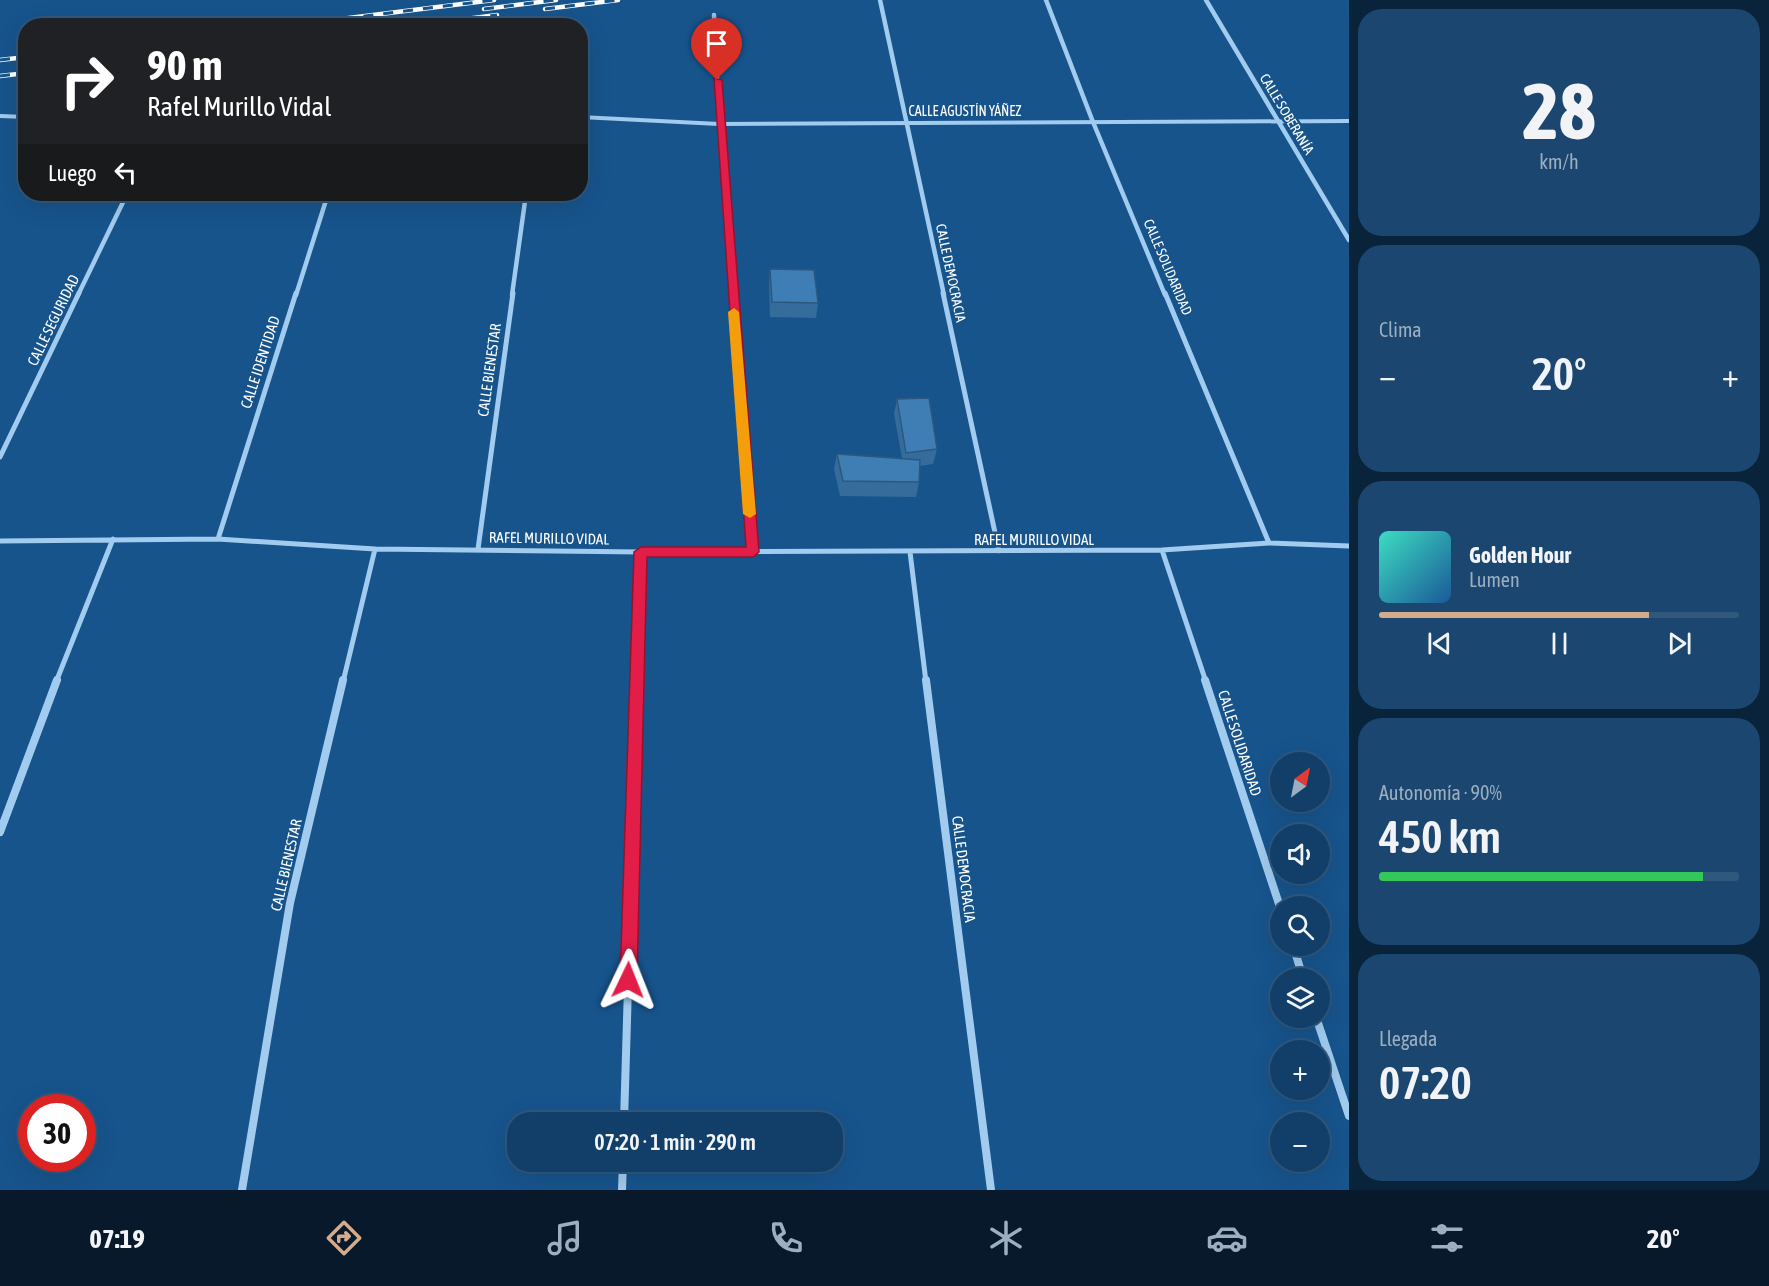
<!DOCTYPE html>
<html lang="es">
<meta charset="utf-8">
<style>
body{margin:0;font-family:"Asap Condensed",sans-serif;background:#1a466f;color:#f1f3f6;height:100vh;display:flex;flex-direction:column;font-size:22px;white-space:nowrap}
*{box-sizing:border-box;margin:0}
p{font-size:20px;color:#9cafc0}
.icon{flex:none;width:33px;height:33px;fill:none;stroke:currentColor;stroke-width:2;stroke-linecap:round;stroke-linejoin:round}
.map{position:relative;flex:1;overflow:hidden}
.sheet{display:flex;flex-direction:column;gap:9px;padding:9px;background:#09233a;width:420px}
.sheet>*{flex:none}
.banner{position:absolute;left:18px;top:18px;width:570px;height:183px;border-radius:24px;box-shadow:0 6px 24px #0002,0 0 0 2px #30587d;background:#202124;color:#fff;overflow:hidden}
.needle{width:39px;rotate:32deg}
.controls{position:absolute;left:1270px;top:752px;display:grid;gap:12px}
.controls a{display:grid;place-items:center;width:60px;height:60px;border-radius:50%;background:#113f69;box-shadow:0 6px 24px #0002,0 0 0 2px #30587d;font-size:30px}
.speed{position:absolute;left:18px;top:1094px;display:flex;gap:12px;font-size:30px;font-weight:700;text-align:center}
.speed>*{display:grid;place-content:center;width:78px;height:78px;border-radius:50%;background:#113f69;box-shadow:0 6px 24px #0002,0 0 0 2px #30587d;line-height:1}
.speed .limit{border:9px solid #d22;background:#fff;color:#111}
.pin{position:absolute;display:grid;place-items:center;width:51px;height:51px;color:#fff;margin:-62px -26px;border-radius:50% 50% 50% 0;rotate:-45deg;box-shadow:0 0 6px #0007}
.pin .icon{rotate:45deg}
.me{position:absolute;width:66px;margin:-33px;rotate:2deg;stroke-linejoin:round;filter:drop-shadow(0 0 4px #0008)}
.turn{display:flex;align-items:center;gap:21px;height:126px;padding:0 30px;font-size:27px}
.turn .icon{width:78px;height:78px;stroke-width:2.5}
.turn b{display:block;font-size:42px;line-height:51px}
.then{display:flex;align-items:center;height:57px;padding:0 30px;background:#0003;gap:12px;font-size:22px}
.big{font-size:45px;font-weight:600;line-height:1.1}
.sheet .card{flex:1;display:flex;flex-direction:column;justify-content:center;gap:9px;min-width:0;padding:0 21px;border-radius:24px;background:#1a466f}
.sheet .dial{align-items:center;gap:0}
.dial b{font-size:78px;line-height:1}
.song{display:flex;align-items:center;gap:18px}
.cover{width:72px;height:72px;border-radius:9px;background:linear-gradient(135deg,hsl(170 70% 55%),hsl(210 70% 35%))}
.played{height:6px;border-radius:3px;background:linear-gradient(90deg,#d6ab8b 75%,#30587d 75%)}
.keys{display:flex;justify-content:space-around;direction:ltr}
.heat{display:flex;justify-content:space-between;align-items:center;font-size:33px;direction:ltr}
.charge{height:9px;border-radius:4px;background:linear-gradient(90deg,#34c759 90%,#30587d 0)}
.trip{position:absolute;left:507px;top:1112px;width:336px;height:60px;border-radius:24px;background:#113f69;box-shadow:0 6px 24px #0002,0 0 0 2px #30587d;font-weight:600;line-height:60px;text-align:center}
.menu{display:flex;height:96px;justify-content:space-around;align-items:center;background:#07192a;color:#9cafc0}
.menu .icon{width:42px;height:42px}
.menu .selected{color:#d6ab8b}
.menu b{font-size:27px;color:#f1f3f6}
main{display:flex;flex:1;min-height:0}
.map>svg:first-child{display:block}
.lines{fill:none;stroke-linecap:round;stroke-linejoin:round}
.minor-far2{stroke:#a1cbef;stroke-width:4.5}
.minor-far1{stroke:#a1cbef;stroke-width:5}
.minor{stroke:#a1cbef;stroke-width:8}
.tertiary{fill:#a1cbef;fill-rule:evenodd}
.rail-casing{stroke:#fff;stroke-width:4.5}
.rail{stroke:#17548c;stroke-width:3;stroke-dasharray:10;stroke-linecap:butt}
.wall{fill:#366c9c}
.building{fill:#3f7eb5;stroke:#2c587f;stroke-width:1.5}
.route{fill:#e11d48;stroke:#92132f;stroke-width:1.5}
.slow{fill:#f59e0b}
.labels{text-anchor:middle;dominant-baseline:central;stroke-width:5;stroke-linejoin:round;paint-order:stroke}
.far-street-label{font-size:14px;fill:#fff;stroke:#17548c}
.street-label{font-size:15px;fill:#fff;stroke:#17548c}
</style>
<main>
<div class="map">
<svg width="1349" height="1190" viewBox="0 0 1349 1190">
<rect width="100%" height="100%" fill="#17548c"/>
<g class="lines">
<!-- minor-far2 -->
<path class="minor-far2" d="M880,0l64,295
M1046,0l47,122 72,173
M1206,0l143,240
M714,15l5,109 14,171
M78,295l49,-101
M296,295l32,-101
M512,295l14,-101"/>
<!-- minor-far1 -->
<path class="minor-far1" d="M732,293l21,259
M943,293l56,258
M1165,293l104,250
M0,457l79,-164
M218,539l78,-246
M0,541l218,-2 157,10 266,3 521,-2 107,-7 80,3
M478,549l35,-256
M1162,550l44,132
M910,552l16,130
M56,682l57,-143
M343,682l32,-133
M637,682l4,-130"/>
<!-- minor -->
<path class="minor" d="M926,680l65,510
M1205,680l76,230
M0,832l57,-152
M1293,945l10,33
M1316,1017l33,99
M624,1122l13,-442
M242,1190l48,-287 53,-223
M622,1190l1,-29"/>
<!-- tertiary -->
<path class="tertiary" d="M0,114l26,1v4l-26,-1z
M580,115l139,7 630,-3v4l-630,3 -139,-7z"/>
<defs>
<path id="rail" d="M484,9l72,-9
M545,9l73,-9
M284,26l210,-26
M411,26l86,-11
M0,60l26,-3
M0,76l26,-3"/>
</defs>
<!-- rail casing -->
<use href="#rail" class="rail-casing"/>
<!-- rail -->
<use href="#rail" class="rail"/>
</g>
<!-- wall -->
<path class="wall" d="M770,269l48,34 -2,15 -46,-1 -1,-32z
M897,399l40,50 -4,15 -13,2 -1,16 -3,15 -76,-1 -6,-27 3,-15 65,4 -8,-44z"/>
<!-- building -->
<path class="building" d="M770,269l44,1 4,33 -46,-1z
M929,398l8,51 -31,4 -9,-54z
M837,454l83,6 -1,22 -76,-1z"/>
<!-- route -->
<path class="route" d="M714,78l8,2 37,472 -6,5h-106l-10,423 -3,5 -6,3 -6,-3 -2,-5 14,-428 7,-5h105z"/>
<!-- slow -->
<path class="slow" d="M734,308l5,4 17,202 -6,4 -7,-4 -15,-202z"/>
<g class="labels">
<!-- far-street labels -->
<g class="far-street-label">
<text x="965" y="111">CALLE AGUSTÍN YÁÑEZ</text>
<text transform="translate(1287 114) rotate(59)">CALLE SOBERANÍA</text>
<text transform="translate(1168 267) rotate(67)">CALLE SOLIDARIDAD</text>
<text transform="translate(951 273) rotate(78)">CALLE DEMOCRACIA</text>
</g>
<!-- street labels -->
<g class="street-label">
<text transform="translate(53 320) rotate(-64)">CALLE SEGURIDAD</text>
<text transform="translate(260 362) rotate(-72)">CALLE IDENTIDAD</text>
<text transform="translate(489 370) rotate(-82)">CALLE BIENESTAR</text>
<text transform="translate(549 538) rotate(1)">RAFEL MURILLO VIDAL</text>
<text x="1034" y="539">RAFEL MURILLO VIDAL</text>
<text transform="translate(1240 743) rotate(72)">CALLE SOLIDARIDAD</text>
<text transform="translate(286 865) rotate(-77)">CALLE BIENESTAR</text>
<text transform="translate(964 869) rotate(83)">CALLE DEMOCRACIA</text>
</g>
</g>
</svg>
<div class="controls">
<a><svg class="needle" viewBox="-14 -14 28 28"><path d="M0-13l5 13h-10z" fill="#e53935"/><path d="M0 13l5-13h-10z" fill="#9cafc0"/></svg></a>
<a><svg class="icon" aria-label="sound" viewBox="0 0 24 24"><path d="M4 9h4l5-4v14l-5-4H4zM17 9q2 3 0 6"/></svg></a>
<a><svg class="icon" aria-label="search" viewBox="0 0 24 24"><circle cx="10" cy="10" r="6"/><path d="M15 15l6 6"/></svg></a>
<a><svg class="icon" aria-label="layers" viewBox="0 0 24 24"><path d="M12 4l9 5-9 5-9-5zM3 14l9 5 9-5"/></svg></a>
<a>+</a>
<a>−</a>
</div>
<div class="speed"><div class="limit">30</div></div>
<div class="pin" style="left:717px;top:80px;background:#d93025"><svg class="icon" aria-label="arrive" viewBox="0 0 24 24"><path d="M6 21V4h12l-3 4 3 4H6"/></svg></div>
<svg class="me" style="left:628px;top:980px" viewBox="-20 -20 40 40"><path d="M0-17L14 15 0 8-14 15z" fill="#e11d48" stroke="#fff" stroke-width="4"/></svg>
<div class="trip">07:20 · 1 min · 290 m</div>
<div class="banner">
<div class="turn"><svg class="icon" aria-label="right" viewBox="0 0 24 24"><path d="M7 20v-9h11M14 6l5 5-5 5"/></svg><div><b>90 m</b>Rafel Murillo Vidal</div></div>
<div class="then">Luego<svg class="icon" aria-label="left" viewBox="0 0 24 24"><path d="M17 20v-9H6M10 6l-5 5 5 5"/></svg></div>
</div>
</div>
<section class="sheet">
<div class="card dial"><b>28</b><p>km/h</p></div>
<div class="card"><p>Clima</p>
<div class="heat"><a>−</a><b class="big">20°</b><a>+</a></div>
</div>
<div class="card">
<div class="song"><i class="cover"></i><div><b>Golden Hour</b><p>Lumen</p></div></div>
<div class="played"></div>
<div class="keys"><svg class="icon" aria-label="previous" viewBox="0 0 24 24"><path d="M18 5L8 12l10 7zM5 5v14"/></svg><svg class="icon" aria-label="pause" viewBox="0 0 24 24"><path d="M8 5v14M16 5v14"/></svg><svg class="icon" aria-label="next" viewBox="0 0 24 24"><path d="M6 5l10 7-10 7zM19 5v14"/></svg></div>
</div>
<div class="card"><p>Autonomía · 90%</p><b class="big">450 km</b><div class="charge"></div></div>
<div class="card"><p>Llegada</p><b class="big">07:20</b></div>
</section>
</main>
<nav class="menu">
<b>07:19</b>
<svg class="icon selected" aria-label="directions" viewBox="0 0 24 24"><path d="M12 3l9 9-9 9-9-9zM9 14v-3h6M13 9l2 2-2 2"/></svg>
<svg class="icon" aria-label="music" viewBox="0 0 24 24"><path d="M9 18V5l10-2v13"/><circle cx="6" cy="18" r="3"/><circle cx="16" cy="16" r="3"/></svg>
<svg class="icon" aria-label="phone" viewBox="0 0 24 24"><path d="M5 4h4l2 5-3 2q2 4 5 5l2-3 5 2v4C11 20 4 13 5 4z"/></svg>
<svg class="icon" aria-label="climate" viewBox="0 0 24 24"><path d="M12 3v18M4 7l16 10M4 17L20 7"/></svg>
<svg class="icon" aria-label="car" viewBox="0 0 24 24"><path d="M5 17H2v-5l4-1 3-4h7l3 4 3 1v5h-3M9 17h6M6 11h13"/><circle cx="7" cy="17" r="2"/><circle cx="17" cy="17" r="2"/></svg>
<svg class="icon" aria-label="filters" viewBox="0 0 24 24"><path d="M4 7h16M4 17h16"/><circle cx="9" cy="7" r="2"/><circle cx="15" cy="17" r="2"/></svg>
<b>20°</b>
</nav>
